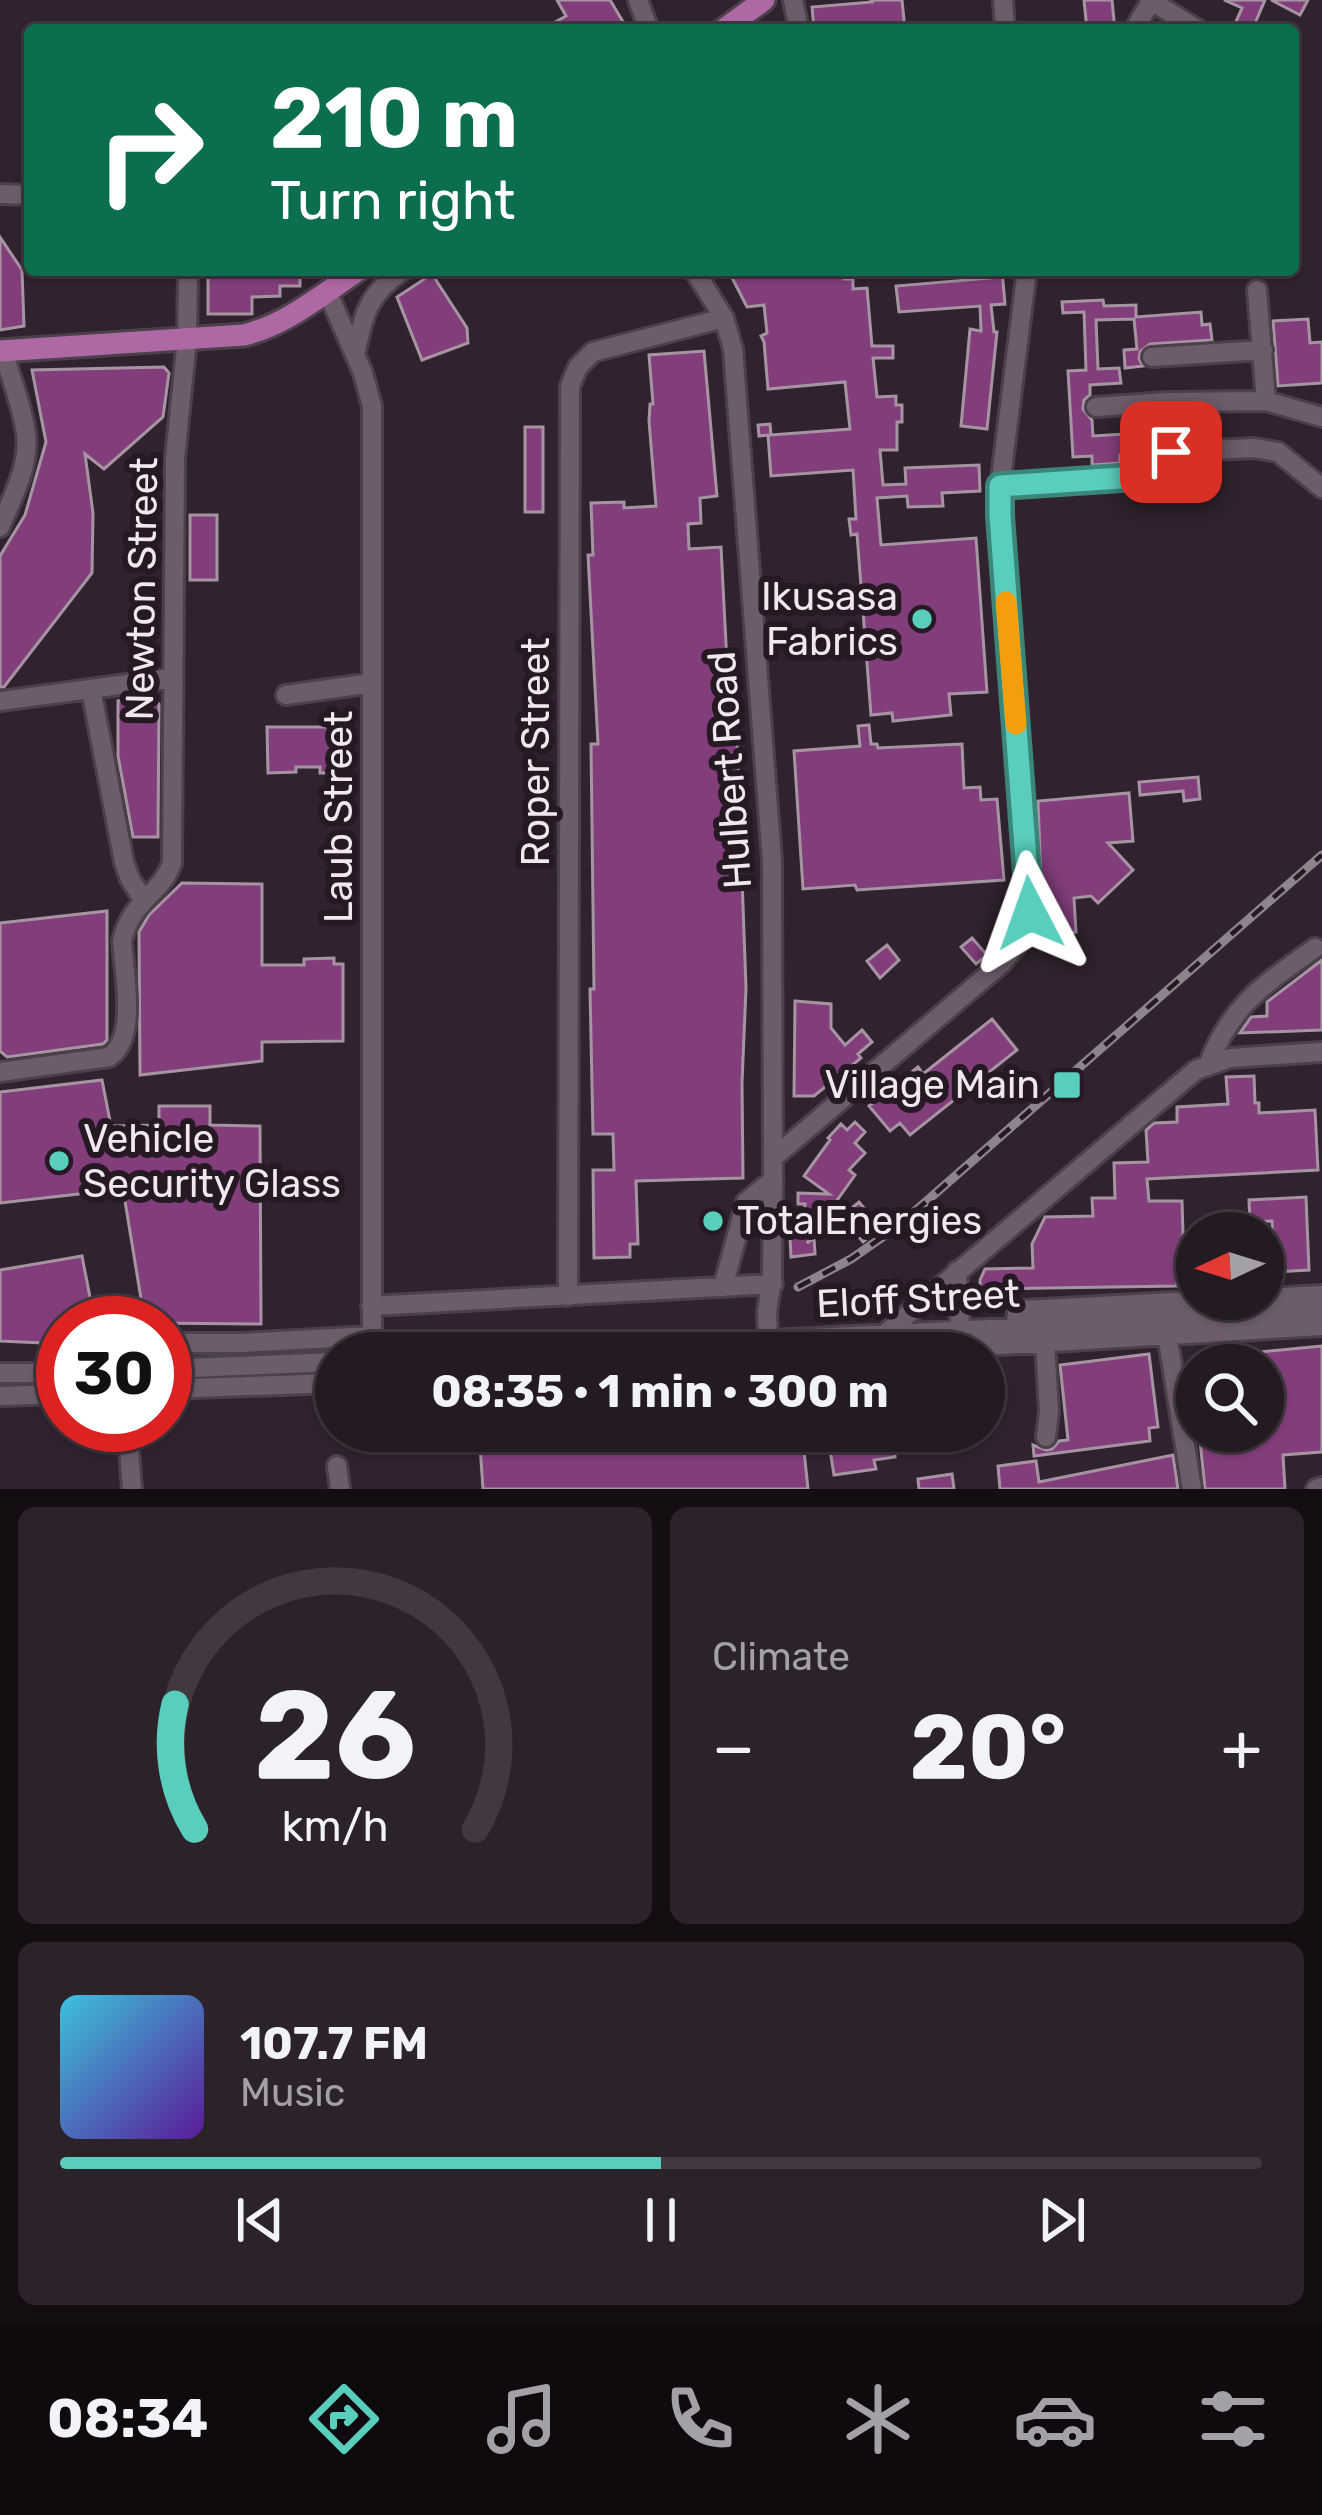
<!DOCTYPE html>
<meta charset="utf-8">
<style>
body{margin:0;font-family:Rubik,sans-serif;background:#2c232a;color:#f1f3f6;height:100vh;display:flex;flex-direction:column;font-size:45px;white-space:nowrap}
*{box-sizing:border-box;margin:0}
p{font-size:39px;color:#a3a1a5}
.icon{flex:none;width:66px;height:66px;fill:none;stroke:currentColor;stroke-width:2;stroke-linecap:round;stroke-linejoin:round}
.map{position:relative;height:1489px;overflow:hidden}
.drawer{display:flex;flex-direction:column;gap:18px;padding:18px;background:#140e13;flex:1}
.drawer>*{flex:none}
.guide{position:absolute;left:24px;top:24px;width:1275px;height:252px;border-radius:12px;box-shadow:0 3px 9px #0004,0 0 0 3px #413840;background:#0b6e4f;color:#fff;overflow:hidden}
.needle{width:78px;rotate:266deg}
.controls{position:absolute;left:1176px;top:1212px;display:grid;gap:24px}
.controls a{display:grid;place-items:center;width:108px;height:108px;border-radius:50%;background:#241a22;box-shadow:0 3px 9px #0004,0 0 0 3px #413840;font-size:60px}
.speed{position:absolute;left:36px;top:1296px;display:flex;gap:24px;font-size:60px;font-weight:700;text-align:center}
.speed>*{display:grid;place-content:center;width:156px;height:156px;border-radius:50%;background:#241a22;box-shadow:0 3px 9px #0004,0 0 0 3px #413840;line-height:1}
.speed .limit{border:18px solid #d22;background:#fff;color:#111}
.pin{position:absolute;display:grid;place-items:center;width:102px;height:102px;color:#fff;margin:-51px;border-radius:24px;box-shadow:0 6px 18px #0006}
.me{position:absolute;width:132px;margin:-66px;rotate:356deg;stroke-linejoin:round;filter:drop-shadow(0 0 9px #0008)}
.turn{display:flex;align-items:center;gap:42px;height:252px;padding:0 48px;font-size:54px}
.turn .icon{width:156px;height:156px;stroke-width:2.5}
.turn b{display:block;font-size:84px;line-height:102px}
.big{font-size:90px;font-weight:700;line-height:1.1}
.drawer .card{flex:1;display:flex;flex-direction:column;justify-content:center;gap:18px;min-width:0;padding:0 42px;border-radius:18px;background:#2c232a}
.drawer .dial{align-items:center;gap:0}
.dial svg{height:312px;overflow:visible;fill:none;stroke:#413840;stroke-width:7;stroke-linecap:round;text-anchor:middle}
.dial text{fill:#f1f3f6;stroke:none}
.song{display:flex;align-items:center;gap:36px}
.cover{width:144px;height:144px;border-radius:18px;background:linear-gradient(135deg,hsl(190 70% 55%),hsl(270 70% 35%))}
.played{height:12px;border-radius:6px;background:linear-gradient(90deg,#5acebc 50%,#413840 50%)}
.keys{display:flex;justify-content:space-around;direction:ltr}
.heat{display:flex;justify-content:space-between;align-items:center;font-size:66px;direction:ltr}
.drawer .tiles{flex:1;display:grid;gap:18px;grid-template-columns:1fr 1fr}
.card:last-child{grid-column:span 2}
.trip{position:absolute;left:315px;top:1332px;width:690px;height:120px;border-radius:60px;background:#241a22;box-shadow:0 3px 9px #0004,0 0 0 3px #413840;font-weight:700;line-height:120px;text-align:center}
.menu{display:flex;height:192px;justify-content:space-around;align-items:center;background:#0e0a0e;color:#a3a1a5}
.menu .icon{width:84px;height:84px}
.menu .on{color:#5acebc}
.menu b{font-size:54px;color:#f1f3f6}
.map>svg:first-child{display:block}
.building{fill:#823e7b;stroke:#a694a3;stroke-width:3}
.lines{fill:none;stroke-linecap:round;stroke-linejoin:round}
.minor-casing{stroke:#4c404a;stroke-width:24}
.major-casing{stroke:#4c404a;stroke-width:27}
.minor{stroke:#6d5c6a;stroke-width:18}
.major{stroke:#ae69a5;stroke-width:21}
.rail-casing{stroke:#8f838d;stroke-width:9}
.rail{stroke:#261924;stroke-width:4.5;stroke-dasharray:14;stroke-linecap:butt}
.route-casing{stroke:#3a867a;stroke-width:30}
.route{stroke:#5acebc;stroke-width:21}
.slow{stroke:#f59e0b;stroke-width:21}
.poi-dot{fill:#5acebc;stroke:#261924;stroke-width:4.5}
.labels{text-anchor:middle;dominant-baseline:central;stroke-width:12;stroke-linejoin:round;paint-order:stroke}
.street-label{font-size:39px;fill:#f1e7ef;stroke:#261924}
.poi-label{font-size:39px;fill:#f1e7ef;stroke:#261924;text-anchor:end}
</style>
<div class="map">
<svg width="1322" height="1489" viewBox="0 0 1322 1489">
<rect width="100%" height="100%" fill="#30222e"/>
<!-- building -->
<path class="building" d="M557,0h53l18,30h-87l25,-14z
M871,0h31l3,30h-91l-2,-23 60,-5z
M1084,0h28l3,30h-28z
M1224,0h41l-13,30 -18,-4 8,-18z
M1271,0h37l-8,15z
M0,237l22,33 2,56 -24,4z
M208,270h92v16h-20v10l-28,1v17h-44z
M728,270h115l1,9h9v10l14,-1 5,58h21v12h-20l4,39 19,-1v9h6v17h-5v28h-17l3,35 23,-1 -1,-16 74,-3 1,26 -38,2 1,13 -35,1 -1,-11 -30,2 4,47 95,-7 11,154 -38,2 2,21 -58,6 -1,-8 -21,2 -14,-181 -6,1 -2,-16h7l-3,-49 -82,6 -3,-41 -9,1 -1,-11 12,-1 1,11 79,-6 -5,-47 -77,7 -4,-47 -3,-6 6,-3 -3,-28 -17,2z
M990,270h12l3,34 -14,1 3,27h3l-10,97 -26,-3 9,-97 11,2 -1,-25 -81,6 -3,-26 95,-8z
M432,274l35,54 1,15 -46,17 -25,-63z
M1103,300l1,6 32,-1v12l65,-5 1,13 8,-1 2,16 -62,4 -10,8 -1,7 4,7 -18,2 -1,-18 13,-1 -3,-30 -38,1 2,49 21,-1 2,15 -31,2v10l-6,5 -1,9 9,11 1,16 64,-4v8l-1,13 -36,2v8l-28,2v-9l-19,1 -5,-86 18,-1 -2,-58 -21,1 -1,-11z
M1308,319l2,24 12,-1v41l-44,3 -5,-65z
M704,351l13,145 -17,2 1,25 -13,1 1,25 32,-2 10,193h6l9,248 -4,95 1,95 -107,3 2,63h-8v13l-36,1 -1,-88h21l-1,-36h-20l-3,-145h4l-3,-245h7l-10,-189h5l-2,-52 33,-1v6l32,-2 -7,-85 1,-17h3l-4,-49z
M164,367l5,6 -6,44 -59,52 -19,-15 8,59 -1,60 -88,114h-4v-131l25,-41 21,-73 -14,-72z
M525,427h18v85h-18z
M190,515h27v65h-27z
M153,698l6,6 -1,133h-25l-15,-81v-55z
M869,725l2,19h6l1,4 84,-4 2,44 16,-1 1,13 16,-1 7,81 -147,10 -2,-5 -52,4 -9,-138 66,-5 -2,-20z
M267,727h78l1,46h-26v-6h-24v5l-28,1z
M1198,777l2,22 -16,2 -1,-10 -43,4 -1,-13z
M1129,793l4,48 -25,2 25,27 -35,33 -7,-7 -17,2 2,34 -33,2 -5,-133z
M182,883l80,1v81h42v-6l30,-1v6h9v77l-81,1v19l-122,14 -1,-143 10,-17z
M107,911v129l-4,4 -96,13 -7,-6v-128z
M972,938l15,17 -11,9 -15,-17z
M887,945l12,15 -19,18 -13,-17z
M1322,960v70l-82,3 11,-16 16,-1v-14z
M795,1001l36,3v24l14,17 17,-15 10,12 -14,12 3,4 -47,38h-20z
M992,1019l25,31 -107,85 -10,-12 -10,8 -21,-25 49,-39 5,7z
M1254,1076l1,27h4v10l56,-3 3,60 -171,9 2,22h33l2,65h-7v20l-197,3v-9l5,-11 48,-1 -1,-24 13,-27 48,-1 -1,-18h23l-1,-35 34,-1 -2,-32 8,-7 23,-1v-15l51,-3 -2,-27z
M102,1080l9,46 48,-1v-19h51v19l50,1 1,198 -116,-1 -22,-134 -123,14v-111z
M855,1122l10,10 -10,11 10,10 -16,17 6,5 -32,45 -12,-8 2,22 -6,9 7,-5 1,16 -24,3 -1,-19 12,-1 3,-33h-7v-11l31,1 -25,-18 26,-36 -2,-2 13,-14 6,6z
M1306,1197l3,73 -34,2 -3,-51 -22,1 -1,-22z
M859,1202l21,26 -17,14 -21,-26z
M82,1256l13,67h-32v21l-63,-3v-71z
M1322,1346v106l-39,3 2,34h-80l-6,-58h64v-19h10l-1,-15 5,-1 -2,-23 -12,1v-9h-57v-8z
M1149,1354l9,73 -9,1 1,13 -116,15 -1,-11 13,5 6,-1 7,-8 9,-1 -8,-75z
M479,1431h323l6,58h-325z
M827,1431h67l1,26 -21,3 2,9 -42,6z
M1173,1455l5,34h-178l-2,-23 38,-5 3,21z
M952,1474l2,15h-35l-1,-10z"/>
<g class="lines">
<defs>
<path id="minor" d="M638,0l11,30
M793,0l6,30
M1003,0l2,30
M1150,0l48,30
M1134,30l17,-29
M0,194l30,1
M694,270l30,48 9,31 39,512 1,319 -1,97 -5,36 2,40
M1257,290l9,111
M327,291l36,82 9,33v947
M355,355c9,-41 12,-60 48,-85
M1152,357l111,-7
M1096,407l71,-5 99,-1 56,16
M1171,452l83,-4 24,4 44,36
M1000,486l160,-13c17,-18 9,-48 7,-71
M0,527c12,-29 30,-61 26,-93 -3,-27 -16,-57 -23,-84
M91,689l33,173 6,17 13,20
M286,695l86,-12
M0,701l172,-23
M1209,1063c23,-59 56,-79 106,-115
M0,1072l109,-15c29,-18 15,-85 13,-116 10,-42 39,-46 50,-78l3,-405 12,-119 1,-69
M773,1158l229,-195 22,-27 6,-23 -30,-397v-30l27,-216
M957,1271l4,67
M723,1287l23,-85 27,-22
M568,1296l2,-910 8,-19 15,-15 131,-34
M1263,1298l59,-3
M371,1306l402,-22
M1166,1328l26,161
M886,1333l310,-263 34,-12 92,-6
M1015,1333l2,-20 6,-3 208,-11
M1045,1342l4,69 -3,26
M165,1343h76l130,-7
M517,1353l805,-41
M868,1353l454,-27
M165,1369l171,-7
M0,1373h63
M165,1389l171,-6
M0,1396l63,-2
M127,1425l5,64
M337,1466l3,23
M1316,1489l6,-2"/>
<path id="major" d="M723,30l41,-30
M0,351l244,-16c44,-11 78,-41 115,-65"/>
</defs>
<!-- minor casing -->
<use href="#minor" class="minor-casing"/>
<!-- major casing -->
<use href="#major" class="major-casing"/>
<!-- minor -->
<use href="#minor" class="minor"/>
<!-- major -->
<use href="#major" class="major"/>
<defs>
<path id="rail" d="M798,1287l53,-28 46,-32 425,-372"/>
</defs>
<!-- rail casing -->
<use href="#rail" class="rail-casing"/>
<!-- rail -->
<use href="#rail" class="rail"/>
</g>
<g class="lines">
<defs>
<path id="route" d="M1030,913l-30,-397v-30l151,-10 15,-8 5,-16"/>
</defs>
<!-- route casing -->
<use href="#route" class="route-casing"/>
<!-- route -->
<use href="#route" class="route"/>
<!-- slow -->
<path class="slow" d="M1006,602l10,122"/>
</g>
<!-- markers -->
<g class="poi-dot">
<circle cx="922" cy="619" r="12"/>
<rect x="1052" y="1070" width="30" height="30" rx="6"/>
<circle cx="59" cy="1161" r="12"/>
<circle cx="713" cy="1221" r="12"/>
</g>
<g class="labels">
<!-- street labels -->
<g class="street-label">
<text transform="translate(142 589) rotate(-89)">Newton Street</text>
<text transform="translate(536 752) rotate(-90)">Roper Street</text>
<text transform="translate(730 770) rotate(-94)">Hulbert Road</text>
<text transform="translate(339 817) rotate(-90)">Laub Street</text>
<text transform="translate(918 1299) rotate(-3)">Eloff Street</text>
</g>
<!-- poi labels -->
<g class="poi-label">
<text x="898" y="597">Ikusasa<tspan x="898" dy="45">Fabrics</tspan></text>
<text x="1040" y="1085">Village Main</text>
<text x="83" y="1139" text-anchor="start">Vehicle<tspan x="83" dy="45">Security Glass</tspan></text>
<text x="737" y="1221" text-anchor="start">TotalEnergies</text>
</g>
</g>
</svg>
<div class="controls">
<a><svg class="needle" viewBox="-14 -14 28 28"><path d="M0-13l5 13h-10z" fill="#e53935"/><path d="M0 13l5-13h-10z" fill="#a3a1a5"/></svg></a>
<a><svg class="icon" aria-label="search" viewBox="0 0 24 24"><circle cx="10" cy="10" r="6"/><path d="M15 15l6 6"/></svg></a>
</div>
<div class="speed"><div class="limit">30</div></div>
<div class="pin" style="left:1171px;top:452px;background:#d93025"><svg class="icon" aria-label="arrive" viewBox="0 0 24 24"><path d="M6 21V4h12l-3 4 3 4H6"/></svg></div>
<svg class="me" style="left:1030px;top:913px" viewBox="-20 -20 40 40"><path d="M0-17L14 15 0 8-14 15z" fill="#5acebc" stroke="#fff" stroke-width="4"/></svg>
<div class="trip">08:35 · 1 min · 300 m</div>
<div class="guide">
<div class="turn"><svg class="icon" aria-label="right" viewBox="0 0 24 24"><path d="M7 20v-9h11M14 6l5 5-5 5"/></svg><div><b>210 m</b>Turn right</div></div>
</div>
</div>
<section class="drawer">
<div class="tiles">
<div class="card dial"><svg viewBox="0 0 100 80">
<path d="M14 69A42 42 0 1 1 86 69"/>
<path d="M14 69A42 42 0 0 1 9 37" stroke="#5acebc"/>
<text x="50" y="56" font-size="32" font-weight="700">26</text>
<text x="50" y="72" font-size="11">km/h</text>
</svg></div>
<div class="card"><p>Climate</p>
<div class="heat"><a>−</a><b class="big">20°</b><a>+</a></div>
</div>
<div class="card">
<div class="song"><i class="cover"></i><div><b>107.7 FM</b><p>Music</p></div></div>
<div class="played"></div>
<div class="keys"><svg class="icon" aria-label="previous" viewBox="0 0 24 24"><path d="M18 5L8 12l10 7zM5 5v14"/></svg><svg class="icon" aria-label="pause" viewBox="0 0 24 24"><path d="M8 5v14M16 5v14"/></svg><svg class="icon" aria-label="next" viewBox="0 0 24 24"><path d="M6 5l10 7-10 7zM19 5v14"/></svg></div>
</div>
</div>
</section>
<nav class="menu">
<b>08:34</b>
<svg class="icon on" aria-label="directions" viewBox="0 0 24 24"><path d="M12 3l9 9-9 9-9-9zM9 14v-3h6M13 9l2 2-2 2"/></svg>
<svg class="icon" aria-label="music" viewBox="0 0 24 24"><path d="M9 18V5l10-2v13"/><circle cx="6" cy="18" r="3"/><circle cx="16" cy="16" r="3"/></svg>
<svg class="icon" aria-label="phone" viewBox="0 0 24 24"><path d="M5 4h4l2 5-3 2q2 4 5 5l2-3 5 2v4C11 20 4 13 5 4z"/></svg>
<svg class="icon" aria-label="climate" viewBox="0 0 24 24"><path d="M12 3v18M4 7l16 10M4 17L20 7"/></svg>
<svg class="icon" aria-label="car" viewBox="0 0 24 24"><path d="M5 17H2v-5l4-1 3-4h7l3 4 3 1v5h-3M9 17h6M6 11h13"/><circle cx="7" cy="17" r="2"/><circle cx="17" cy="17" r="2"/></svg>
<svg class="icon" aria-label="filters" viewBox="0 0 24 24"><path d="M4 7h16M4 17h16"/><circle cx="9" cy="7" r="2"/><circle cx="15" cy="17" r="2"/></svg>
</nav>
